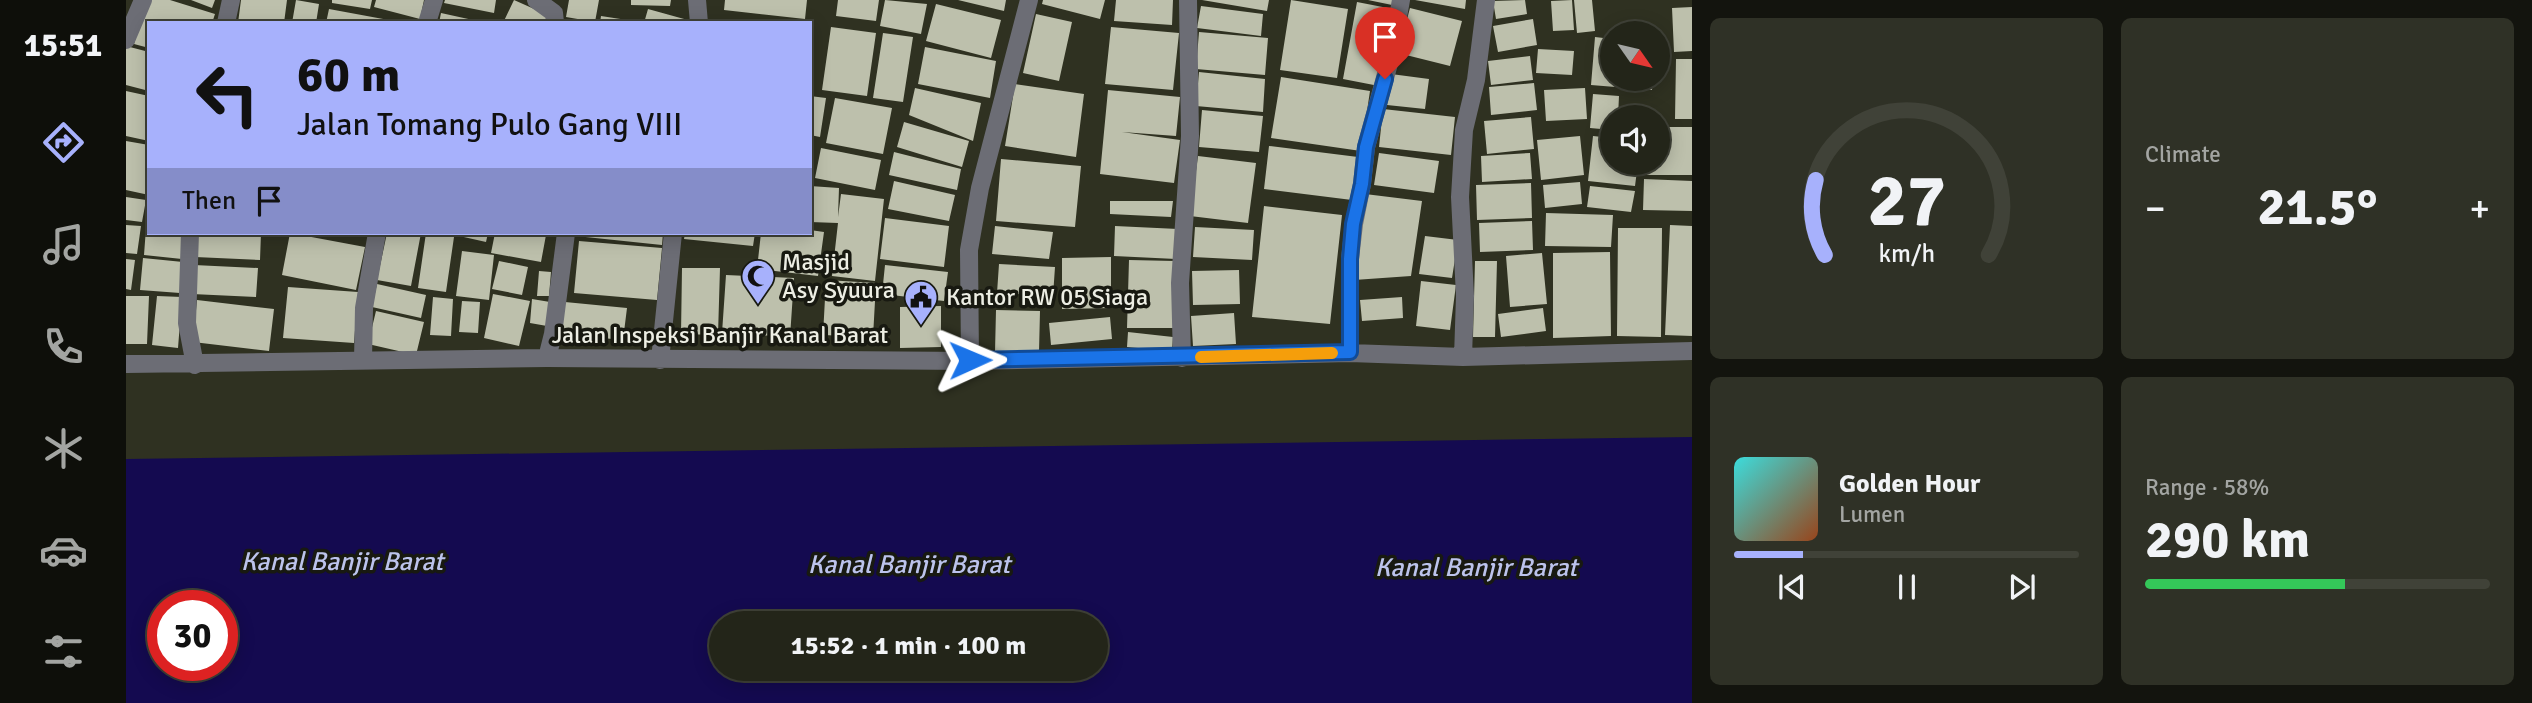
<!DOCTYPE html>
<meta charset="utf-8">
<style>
body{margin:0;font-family:Signika,sans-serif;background:#2f3126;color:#f1f3f6;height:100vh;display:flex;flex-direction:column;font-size:26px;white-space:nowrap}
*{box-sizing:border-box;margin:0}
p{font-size:23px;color:#a3a5a2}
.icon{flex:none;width:38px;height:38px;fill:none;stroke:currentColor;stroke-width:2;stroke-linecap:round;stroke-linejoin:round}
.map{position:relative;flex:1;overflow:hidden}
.side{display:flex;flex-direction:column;gap:18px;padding:18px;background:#13140e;width:840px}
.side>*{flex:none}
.top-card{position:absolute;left:21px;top:21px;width:665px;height:214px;border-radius:0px;box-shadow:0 4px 18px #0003,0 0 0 2px #404238;background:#a7b1fc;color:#111;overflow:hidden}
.needle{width:46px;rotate:124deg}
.fabs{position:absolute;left:1474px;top:21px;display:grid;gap:14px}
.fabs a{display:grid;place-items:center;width:70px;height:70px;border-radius:50%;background:#232519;box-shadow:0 4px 18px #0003,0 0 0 2px #404238;font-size:35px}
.speed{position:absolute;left:21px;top:590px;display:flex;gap:14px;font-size:35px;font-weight:700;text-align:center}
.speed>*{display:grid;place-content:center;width:91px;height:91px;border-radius:50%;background:#232519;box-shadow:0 4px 18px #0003,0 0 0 2px #404238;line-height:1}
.speed .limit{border:10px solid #d22;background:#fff;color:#111}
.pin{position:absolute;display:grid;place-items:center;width:60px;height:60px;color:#fff;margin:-72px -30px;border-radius:50% 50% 50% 0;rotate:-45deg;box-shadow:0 0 7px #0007}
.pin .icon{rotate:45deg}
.me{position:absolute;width:77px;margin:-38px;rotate:89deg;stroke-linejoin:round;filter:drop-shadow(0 0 5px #0008)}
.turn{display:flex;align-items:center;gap:24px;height:147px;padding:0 35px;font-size:32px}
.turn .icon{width:91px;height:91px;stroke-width:2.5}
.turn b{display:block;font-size:49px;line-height:60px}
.then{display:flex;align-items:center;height:66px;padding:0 35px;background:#0003;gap:14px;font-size:26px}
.big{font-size:52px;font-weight:700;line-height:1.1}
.side .widget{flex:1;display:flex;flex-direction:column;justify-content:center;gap:10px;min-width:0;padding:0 24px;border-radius:10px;background:#2f3126}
.side .dial{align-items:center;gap:0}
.dial svg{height:182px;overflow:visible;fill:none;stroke:#404238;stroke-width:7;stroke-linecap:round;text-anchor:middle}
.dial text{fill:#f1f3f6;stroke:none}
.song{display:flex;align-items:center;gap:21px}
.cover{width:84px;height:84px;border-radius:10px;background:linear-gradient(135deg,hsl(180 70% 55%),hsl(20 70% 35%))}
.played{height:7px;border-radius:4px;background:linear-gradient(90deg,#a7b1fc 20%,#404238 20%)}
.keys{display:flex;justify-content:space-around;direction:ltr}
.heat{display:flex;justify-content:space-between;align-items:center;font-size:38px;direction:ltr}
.charge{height:10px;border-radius:5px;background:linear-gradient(90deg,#34c759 58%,#404238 0)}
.side .tiles{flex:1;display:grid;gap:18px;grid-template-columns:repeat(2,1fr)}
.trip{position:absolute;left:583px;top:611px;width:399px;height:70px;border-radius:35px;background:#232519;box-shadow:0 4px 18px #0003,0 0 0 2px #404238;font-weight:700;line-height:70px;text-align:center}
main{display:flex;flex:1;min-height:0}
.tab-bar{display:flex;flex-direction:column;width:126px;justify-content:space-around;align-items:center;background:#0e0f0a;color:#a3a5a2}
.tab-bar .icon{width:49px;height:49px}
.tab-bar .selected{color:#a7b1fc}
.tab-bar b{font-size:32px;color:#f1f3f6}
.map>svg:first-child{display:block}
.water{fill:#140a50;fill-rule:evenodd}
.building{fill:#bdc0ac}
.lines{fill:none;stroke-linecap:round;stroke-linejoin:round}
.minor{stroke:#6c6d75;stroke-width:18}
.route-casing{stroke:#114b97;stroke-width:18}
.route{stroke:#1a73e8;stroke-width:12}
.slow{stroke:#f59e0b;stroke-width:12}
.labels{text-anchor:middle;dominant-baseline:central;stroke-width:7;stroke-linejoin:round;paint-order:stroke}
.poi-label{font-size:24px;fill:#edeee4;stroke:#181911;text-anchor:start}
.street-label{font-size:24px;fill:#edeee4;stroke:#181911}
.water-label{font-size:26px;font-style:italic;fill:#bcc3ec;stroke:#181911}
</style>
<main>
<nav class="tab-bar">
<b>15:51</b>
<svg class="icon selected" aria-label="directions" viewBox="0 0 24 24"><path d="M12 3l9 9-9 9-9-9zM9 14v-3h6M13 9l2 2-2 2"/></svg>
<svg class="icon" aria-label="music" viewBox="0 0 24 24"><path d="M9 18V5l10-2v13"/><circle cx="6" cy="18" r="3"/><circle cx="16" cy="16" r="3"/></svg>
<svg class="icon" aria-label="phone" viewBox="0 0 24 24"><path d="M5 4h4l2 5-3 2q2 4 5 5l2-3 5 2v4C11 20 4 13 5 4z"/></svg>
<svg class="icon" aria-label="climate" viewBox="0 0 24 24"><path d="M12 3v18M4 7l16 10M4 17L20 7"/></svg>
<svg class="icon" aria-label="car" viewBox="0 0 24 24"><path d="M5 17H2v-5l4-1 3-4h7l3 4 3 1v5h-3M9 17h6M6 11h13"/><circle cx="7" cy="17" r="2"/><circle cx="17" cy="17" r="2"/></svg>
<svg class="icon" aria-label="filters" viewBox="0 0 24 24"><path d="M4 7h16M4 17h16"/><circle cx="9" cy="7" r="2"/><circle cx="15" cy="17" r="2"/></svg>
</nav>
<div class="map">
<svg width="1566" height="703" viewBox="0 0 1566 703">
<rect width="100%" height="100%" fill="#2f3121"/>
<!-- water -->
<path class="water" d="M1566,437v266h-1566v-244zM37,606h59v59h-59zM595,623h375v45h-375z"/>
<!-- building -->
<path class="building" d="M21,0h23l45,14 -3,9h-63v25l-15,-4z
M65,0h24l-3,8z
M115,0h46l-3,23h-46z
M170,0l23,4 -3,19h-24z
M206,0h40l-2,9 -38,-6z
M250,0h48l-4,19 -46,-12z
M319,0h51l-2,13 -50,-10z
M388,0l36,16 -2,7h-45z
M443,0h30l-4,22 -29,-5z
M505,0h40l-1,6 -39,-1z
M599,0h82l-2,19 -81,-9z
M712,0h41l-3,21 -40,-5z
M759,0l42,4 -6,30 -41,-8z
M832,0h48l-2,11z
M917,0h62l-5,19 -58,-15z
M990,0h57l-1,25 -58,-4z
M1076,0h67l-2,11z
M1165,0l57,9 -11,69 -57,-8z
M1242,0h25l-1,5z
M1289,0h51l-1,9z
M1399,0l2,14 -31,5 -3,-18z
M1446,0l2,30 -21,1 -2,-30z
M1448,0h18l3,31 -18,2z
M1231,2l36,7 -14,77 -36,-7z
M810,4l65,16 -10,38 -65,-17z
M1075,6l62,8 -2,22 -64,-8z
M1566,7v44l-18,1 -2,-44z
M1284,8l52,13 -12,45 -52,-13z
M203,9l65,12v2h-68z
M522,9l47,13v1h-51z
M315,13l41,9 -1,1h-42z
M910,14l36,8 -13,59 -36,-8z
M475,16l26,4v3h-27z
M1407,19l4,26 -39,7 -5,-26z
M705,27l45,6 -9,63 -45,-6z
M985,27l68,6 -6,57 -68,-6z
M1073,32l69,6 -3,37 -69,-6z
M757,33l30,4 -10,65 -30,-4z
M1469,37l17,2v40h41l-1,11 -61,-5z
M0,46l23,6v39l-23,-6z
M799,47l71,14 -6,37 -72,-14z
M1412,49l36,2 -2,24 -36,-2z
M1404,56l3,24 -42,5 -3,-24z
M1550,59h16v60h-17z
M1073,72l66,7 -2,33 -67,-6z
M1265,74l38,5 -4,30 -38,-4z
M1155,77l89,14 -9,60 -90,-13z
M1408,83l3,27 -46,5 -2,-28z
M889,84l69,10 -8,63 -71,-11z
M789,88l66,15 -8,38 -64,-26z
M1459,88l2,31 -41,2 -2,-31z
M982,90l72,7 -4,39 -54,-4 58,8 -6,43 -74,-9z
M0,91l23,5v45l-23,-5z
M1467,94l26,2 -1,21h-6v13l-22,-2z
M684,96l16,2 -6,39 -10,-2z
M709,98l57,10 -9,46 -57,-11z
M1257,109l72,8 -4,38 -72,-8z
M1076,110l61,6 -4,36 -60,-5z
M1405,117l3,32 -47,5 -3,-33z
M778,122l65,19 -7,26 -65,-20z
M1531,127h35v48h-46v-12h11z
M1454,136l4,39 -43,5 -4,-40z
M1467,136l19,2v25h26l-3,23 -47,-5z
M0,141l23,4v50l-23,-5z
M1143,146l89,11 -6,43 -88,-11z
M695,148l60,12 -6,30 -60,-12z
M768,152l67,17 -4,21 -68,-15z
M1253,153l60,8 -5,32 -60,-8z
M1404,153l2,26 -50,3 -1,-26z
M1072,156l58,7 -8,60 -58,-7z
M875,159l80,7 -6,61 -79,-6z
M1518,179l48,2v30l-49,-1z
M768,181l61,14 -6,26 -61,-12z
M1454,182l2,22 -37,4 -2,-23z
M1405,183l1,35 -55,2 -1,-35z
M684,186l29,2 -1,29 3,-23 43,5 -9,82 -43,-5 6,-53 -28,-1z
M1464,186l45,5 -4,21 -44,-5z
M1239,194l57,7 -11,75 -57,4z
M0,197l20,3 -4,22 -16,-2z
M984,201h63l-2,16 -61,-3z
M1138,206l78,9 -12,109 -78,-7z
M1420,213l67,2 -2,32 -66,-1z
M759,218l64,8 -5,41 -64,-8z
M1406,221l1,29 -53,2 -1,-29z
M0,225l15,1 -4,28 -11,-1z
M1544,225l22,1v110l-27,-1z
M869,226l58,6 -4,27 -57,-5z
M989,226l63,3 -2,30 -62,-3z
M1069,227l59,3 -2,30 -59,-3z
M20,228l3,5h36l-3,26 -38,-4z
M1492,228h44l-1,109 -44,-1z
M684,230l14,2 -6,44 -61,-7 4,-36z
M71,233h64l-1,27 -65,-3z
M164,233l75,14 -9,43 -74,-15z
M261,233h34l-10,53 -34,-6z
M300,233l28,4 -8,55 -28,-4z
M320,233h42l-2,9z
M369,233l51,2 -5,27 -50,-9z
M451,233h86l-1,12 -86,-9z
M559,233h70l-2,13 -69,-7z
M1299,236l33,4 -6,38 -33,-4z
M453,241l83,7 -5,52 -83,-7z
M336,251l32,4 -5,45 -33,-4z
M1484,252l1,84 -58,2v-85z
M1416,253l5,51 -37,3 -4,-51z
M985,257v51l-49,1v-51z
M17,258l40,4 -3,31 -40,-3z
M0,259l9,1 -4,30 -5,-1z
M1003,260l46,1 -2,67h-46z
M373,261l29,6 -6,28 -30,-6z
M1349,261h22l-2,76h-22z
M873,264l56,3 -2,29 -56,-3z
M68,265l64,3 -2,29 -64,-3z
M759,265l63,7 -4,29 -62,-7z
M556,268h38l-2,67 -37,-1z
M1113,270l1,34 -47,1 -1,-34z
M413,271l12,1 -2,24h-12z
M600,275l68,3 -4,59 -68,-4z
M700,280l50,3 -3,54 -50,-2z
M1295,281l35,4 -6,45 -34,-4z
M251,284l49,11 -5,23 -49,-11z
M162,287l70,5 -4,51 -71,-5z
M367,294l37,7 -11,45 -35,-8z
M0,296h23l-2,48h-21z
M31,296l25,1 -4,51 -26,-3z
M307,297l20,2 -2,37 -21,-1z
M1276,297l1,21 -41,3 -2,-21z
M406,299l18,3 -3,24 -17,-3z
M71,300l77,9 -5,42 -76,-9z
M336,301l18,1 -2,31 -19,-1z
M439,302l62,6 -4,32 -62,-6z
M815,306v41l-41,1v-41z
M1417,308l3,23 -45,6 -3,-23z
M870,310l44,1 -1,41h-44z
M250,311l48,11 -8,33 -48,-11z
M1108,313l2,31 -43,2 -2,-30z
M984,317l2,22 -61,6 -2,-22z
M1002,332l45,5 -1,14 -45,-4z"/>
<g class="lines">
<!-- minor -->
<path class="minor" d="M410,0l18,13 1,10
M571,0l2,23
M100,23l5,-23
M301,23l7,-23
M0,40l17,-40
M64,233l-3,90 8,42
M1224,353v-94l4,-35 8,-40 4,-37 25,-91 10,-56
M1337,357l2,-61 -5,-99 4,-67 12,-50 10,-80
M421,358l6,-24 13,-101
M1056,358l-2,-75 10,-147 -2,-136
M534,360l13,-127
M237,361l1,-53 13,-75
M844,361l-1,-111 11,-62 49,-188
M0,364l421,-6 423,3 380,-8 113,4 229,-6"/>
</g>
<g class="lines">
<defs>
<path id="route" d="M844,360l380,-8v-93l3,-35 9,-40 4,-37 19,-68"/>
</defs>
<!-- route casing -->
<use href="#route" class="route-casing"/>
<!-- route -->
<use href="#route" class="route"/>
<!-- slow -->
<path class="slow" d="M1075,357l131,-4"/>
</g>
<!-- icons -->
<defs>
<symbol id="mosque-pin" viewBox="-11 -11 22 30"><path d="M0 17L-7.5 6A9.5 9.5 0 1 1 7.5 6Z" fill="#a7b1fc" stroke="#181911"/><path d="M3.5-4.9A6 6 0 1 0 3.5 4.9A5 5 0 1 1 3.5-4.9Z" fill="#111"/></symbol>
<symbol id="civic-pin" viewBox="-11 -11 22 30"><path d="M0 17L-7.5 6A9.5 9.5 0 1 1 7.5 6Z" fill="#a7b1fc" stroke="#181911"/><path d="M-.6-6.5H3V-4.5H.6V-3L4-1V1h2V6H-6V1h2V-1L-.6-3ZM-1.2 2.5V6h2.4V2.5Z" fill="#111"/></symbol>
</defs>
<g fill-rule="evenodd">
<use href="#mosque-pin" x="613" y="257" width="38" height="52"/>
<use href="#civic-pin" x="776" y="278" width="38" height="52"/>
</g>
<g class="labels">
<!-- poi labels -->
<g class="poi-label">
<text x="656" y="262">Masjid<tspan x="656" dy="28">Asy Syuura</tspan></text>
<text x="820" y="297">Kantor RW 05 Siaga</text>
</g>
<!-- street labels -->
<g class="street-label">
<text x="594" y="335">Jalan Inspeksi Banjir Kanal Barat</text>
</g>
<!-- water labels -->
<g class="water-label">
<text x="216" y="562">Kanal Banjir Barat</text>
<text x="783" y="565">Kanal Banjir Barat</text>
<text x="1350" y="568">Kanal Banjir Barat</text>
</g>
</g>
</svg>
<div class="fabs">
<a><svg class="needle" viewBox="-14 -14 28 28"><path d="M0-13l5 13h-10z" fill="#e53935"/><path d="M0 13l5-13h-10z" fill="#a3a5a2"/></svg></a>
<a><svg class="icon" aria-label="sound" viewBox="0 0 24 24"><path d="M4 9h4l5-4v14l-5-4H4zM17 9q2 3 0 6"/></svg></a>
</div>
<div class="speed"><div class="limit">30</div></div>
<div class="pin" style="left:1259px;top:79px;background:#d93025"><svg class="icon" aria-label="arrive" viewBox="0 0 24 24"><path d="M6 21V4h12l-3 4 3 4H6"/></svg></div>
<svg class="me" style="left:844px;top:360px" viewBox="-20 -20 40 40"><path d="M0-17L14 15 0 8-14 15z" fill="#1a73e8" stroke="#fff" stroke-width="4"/></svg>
<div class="trip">15:52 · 1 min · 100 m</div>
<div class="top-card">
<div class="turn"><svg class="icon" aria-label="left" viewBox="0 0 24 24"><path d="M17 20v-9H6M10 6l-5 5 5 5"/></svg><div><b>60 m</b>Jalan Tomang Pulo Gang VIII</div></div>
<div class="then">Then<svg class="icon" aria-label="arrive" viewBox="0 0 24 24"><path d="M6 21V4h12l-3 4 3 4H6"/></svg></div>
</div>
</div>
<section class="side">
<div class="tiles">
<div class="widget dial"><svg viewBox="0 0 100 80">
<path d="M14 69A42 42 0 1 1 86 69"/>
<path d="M14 69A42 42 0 0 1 10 36" stroke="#a7b1fc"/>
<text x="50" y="56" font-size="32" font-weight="700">27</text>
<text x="50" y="72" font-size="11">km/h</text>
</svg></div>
<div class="widget"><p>Climate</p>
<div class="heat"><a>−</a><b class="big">21.5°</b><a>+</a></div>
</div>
<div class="widget">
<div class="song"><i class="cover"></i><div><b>Golden Hour</b><p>Lumen</p></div></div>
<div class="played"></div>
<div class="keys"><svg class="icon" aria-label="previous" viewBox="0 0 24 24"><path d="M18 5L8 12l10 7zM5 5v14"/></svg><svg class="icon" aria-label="pause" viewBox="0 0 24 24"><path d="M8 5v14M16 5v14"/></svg><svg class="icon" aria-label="next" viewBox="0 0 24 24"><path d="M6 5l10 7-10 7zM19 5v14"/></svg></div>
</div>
<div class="widget"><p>Range · 58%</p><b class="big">290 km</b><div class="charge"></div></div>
</div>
</section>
</main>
